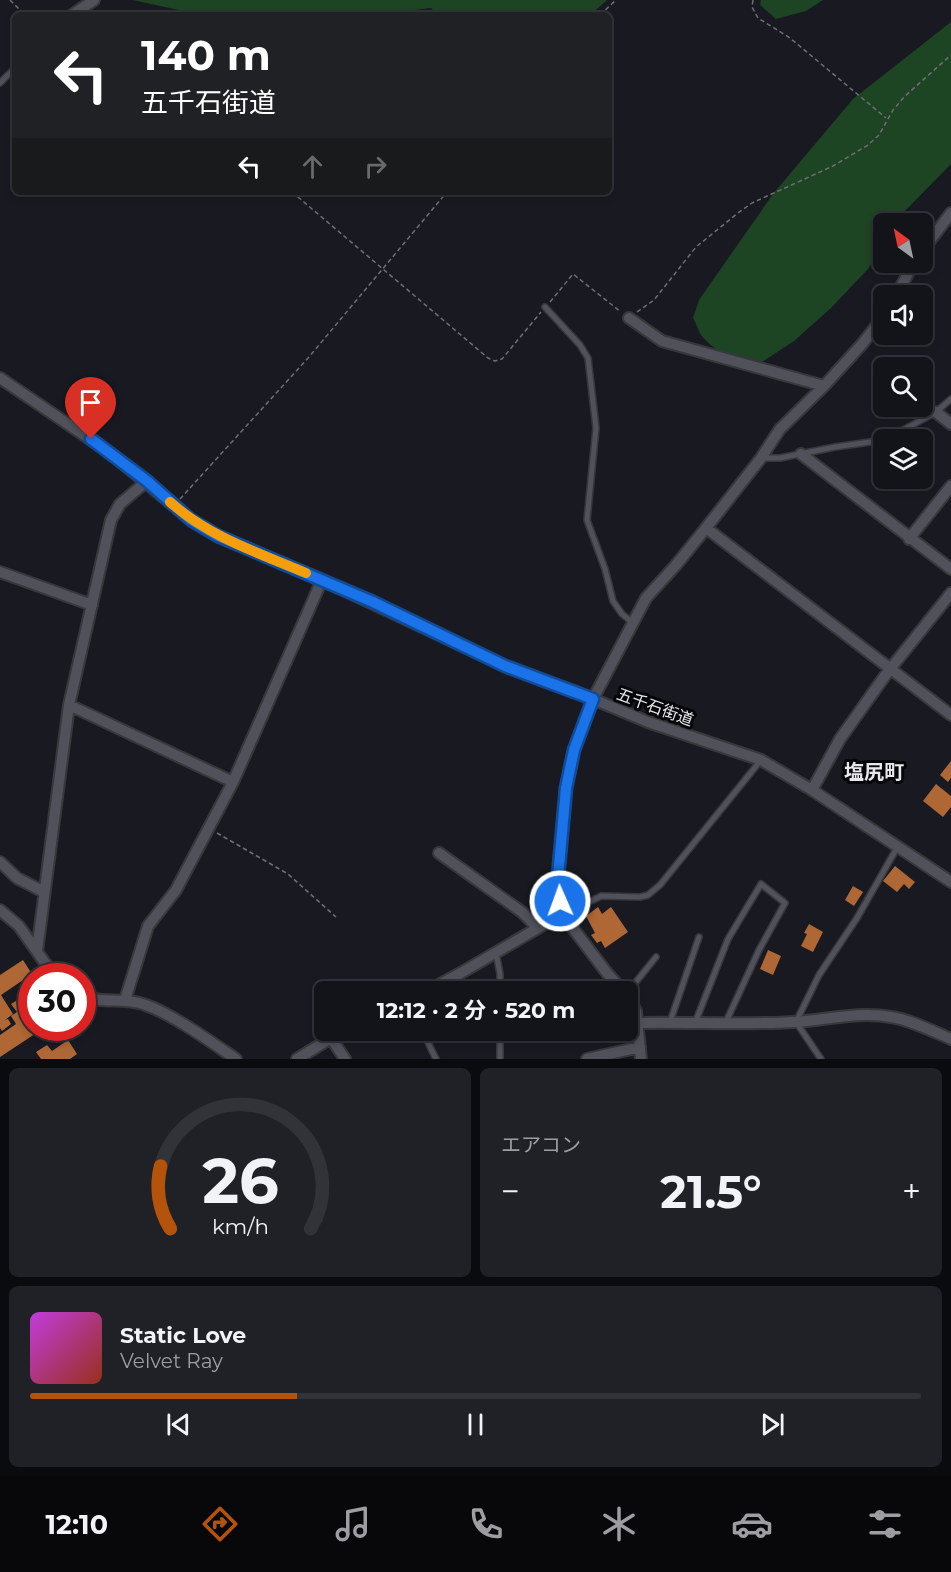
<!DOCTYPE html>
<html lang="ja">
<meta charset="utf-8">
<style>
body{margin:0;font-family:Montserrat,"Noto Sans JP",sans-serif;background:#202126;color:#f1f3f6;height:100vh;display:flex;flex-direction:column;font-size:22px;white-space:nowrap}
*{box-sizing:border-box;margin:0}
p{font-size:20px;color:#9d9ea2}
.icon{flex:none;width:33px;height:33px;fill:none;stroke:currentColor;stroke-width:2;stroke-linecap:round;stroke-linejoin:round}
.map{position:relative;height:1059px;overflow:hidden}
.side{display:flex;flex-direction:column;gap:9px;padding:9px;background:#0a0b0e;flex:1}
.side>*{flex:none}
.guide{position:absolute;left:12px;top:12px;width:600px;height:183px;border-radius:9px;box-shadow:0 3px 9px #0003,0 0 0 2px #323338;background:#202124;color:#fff;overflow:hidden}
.needle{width:39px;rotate:327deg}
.buttons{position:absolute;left:873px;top:213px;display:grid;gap:12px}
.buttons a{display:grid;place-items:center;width:60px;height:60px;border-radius:9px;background:#131419;box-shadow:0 3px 9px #0003,0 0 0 2px #323338;font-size:30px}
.speed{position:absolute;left:18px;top:963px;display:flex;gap:12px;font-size:30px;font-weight:700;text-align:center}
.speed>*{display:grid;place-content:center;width:78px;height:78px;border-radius:50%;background:#131419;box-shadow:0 3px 9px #0003,0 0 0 2px #323338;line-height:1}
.speed .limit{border:9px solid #d22;background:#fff;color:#111}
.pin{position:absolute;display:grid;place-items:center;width:51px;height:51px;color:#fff;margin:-62px -26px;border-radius:50% 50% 50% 0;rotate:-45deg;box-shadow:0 0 6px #0007}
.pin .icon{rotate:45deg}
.me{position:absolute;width:66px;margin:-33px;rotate:358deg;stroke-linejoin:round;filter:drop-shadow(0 0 4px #0008)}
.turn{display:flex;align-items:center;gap:21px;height:126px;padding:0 30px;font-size:27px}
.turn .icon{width:78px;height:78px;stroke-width:2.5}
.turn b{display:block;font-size:42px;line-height:51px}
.lanes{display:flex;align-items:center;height:57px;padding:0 30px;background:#0003;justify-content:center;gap:30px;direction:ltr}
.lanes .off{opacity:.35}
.big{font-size:45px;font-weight:700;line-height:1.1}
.side .card{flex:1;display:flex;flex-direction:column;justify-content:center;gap:9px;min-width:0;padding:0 21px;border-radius:9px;background:#202126}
.side .dial{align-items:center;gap:0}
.dial svg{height:156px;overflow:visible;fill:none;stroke:#323338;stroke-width:7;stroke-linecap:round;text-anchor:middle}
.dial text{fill:#f1f3f6;stroke:none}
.song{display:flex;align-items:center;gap:18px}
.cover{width:72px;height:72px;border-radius:9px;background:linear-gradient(135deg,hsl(290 70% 55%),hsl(10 70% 35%))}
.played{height:6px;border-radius:3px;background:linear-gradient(90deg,#b45309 30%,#323338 30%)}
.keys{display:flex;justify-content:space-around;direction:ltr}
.heat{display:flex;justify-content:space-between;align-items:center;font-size:33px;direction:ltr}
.side .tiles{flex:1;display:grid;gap:9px;grid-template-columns:1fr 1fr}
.card:last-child{grid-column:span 2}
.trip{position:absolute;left:314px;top:981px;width:324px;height:60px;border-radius:9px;background:#131419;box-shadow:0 3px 9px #0003,0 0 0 2px #323338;font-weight:700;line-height:60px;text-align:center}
.dock{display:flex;height:96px;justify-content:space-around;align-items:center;background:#08080a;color:#9d9ea2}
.dock .icon{width:42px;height:42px}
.dock .current{color:#b45309}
.dock b{font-size:27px;color:#f1f3f6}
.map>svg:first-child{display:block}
.green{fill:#1d4423}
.building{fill:#af6735}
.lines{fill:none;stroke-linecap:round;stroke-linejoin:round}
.service-casing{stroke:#37373c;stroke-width:8}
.minor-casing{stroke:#37373c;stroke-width:14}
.path{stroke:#6e6e74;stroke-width:1.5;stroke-dasharray:4.5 3;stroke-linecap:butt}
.service{stroke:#50515a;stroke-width:5}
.minor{stroke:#50515a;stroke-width:10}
.route-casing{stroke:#114b97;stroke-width:15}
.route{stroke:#1a73e8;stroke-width:10}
.slow{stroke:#f59e0b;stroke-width:10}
.labels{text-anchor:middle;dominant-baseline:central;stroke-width:6;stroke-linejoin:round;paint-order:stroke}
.street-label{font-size:16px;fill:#e7e7ec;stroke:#050608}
.quarter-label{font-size:20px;font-weight:bold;fill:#e7e7ec;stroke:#050608}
</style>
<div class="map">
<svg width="951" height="1059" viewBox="0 0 951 1059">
<rect width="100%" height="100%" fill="#191a21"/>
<!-- green -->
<path class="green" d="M133,0h474l-17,15h-153l-6,-7 -55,7h-175z
M761,0h62l-17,11 -30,8 -16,-14z
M951,22v142l-47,48 -7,11 -13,1 -1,21 -15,24 -37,39 -37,33 -38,25c-19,-5 -42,-14 -55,-31 -3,-5 -5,-12 -8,-17l6,-18 74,-106 80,-95z"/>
<!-- building -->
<path class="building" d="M951,761v17l-3,4 -8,-7z
M936,784l15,12v11l-8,10 -20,-16z
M895,866l20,16 -6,7 -5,-5 -7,8 -14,-11z
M853,886l10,6 -9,14 -9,-6z
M598,907l4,7 9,-7 17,25 -23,16 -4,-7 -4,2 -6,-8 4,-2 -9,-17z
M809,924l14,8 -10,20 -12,-6 6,-12 -3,-1z
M768,950l13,6 -8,19 -13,-6z
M23,960l9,14 -31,21 12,19 -8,6 3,-1 3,5 -9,7 -2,-3v-53z
M32,991v37h12l-44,29v-22l16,-11 -5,-8 6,-4 -6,-8z
M68,1040l9,14 -7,5h-29l-5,-7 11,-7 5,6z"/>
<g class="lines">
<defs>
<path id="service" d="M0,83l15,-15
M545,307l35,38 8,13 8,70 -9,92 18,49 8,32 9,13 10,8
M885,440l51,-28 15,-13
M761,458h19l55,-11 49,-7
M562,914l7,-2 32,-16 39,1 8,-2 12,-10 101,-125
M496,953l4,21v18
M627,993l29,-36
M670,1022l29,-85
M695,1023l33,-84 33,-55 24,19 -26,47 -34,74
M422,1030l14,29
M500,1030v29
M821,1059l-25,-37 23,-47 38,-57 41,-72"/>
<path id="minor" d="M72,15l22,-15
M922,251l29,-38
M896,296l18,-34
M629,318l33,23 162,45
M0,378l109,74 82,68 27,16 104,44 183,86 71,26 72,30 113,38 51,30 139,92
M936,412l15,12
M801,454l150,115
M706,528l245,187
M909,539l42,-53
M0,572l92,33
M69,705l164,77
M812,790l28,-51 47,-66 64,-80
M439,853l83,59 15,15
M0,862l17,16 27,14
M0,910l19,16 26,37 12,13
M37,951l32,-246 42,-185 9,-16 27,-23
M426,992l33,-18 103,-60
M624,992l-17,-19 -45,-59 -5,-26 9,-100 8,-38 19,-51 53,-101 30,-33 30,-37 55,-70 19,-29 44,-43 39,-43 21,-27
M627,995l9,16 5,48
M82,996c19,8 41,1 61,8 28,9 68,38 93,55
M125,1000l23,-74 28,-36 57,-108 89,-202
M638,1023c52,-1 104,2 157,-1 31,-2 64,-11 96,-5 20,3 41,14 60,22
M331,1038l14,21
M297,1059l47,-29
M587,1059l53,-12"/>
</defs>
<!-- service casing -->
<use href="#service" class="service-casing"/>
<!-- minor casing -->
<use href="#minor" class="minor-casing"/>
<!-- path -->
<path class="path" d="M10,0l15,15
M753,0l-1,7 6,11 32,20 96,80
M600,15l16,-15
M292,192l196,166 7,3 7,-2 39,-47
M550,302l23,-28 48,38
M637,312l17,-12 42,-53 42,-34 14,-10 81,-37 35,-21 11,-10 14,-25 12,-14 46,-41
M180,499l129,-142 138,-165
M217,833l71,41 48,43"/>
<!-- service -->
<use href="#service" class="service"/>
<!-- minor -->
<use href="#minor" class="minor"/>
</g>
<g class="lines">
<defs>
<path id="route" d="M91,439l56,42 44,39 27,16 155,66 132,64 88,33 -19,51 -8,38 -9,100 3,13"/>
</defs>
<!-- route casing -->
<use href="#route" class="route-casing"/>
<!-- route -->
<use href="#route" class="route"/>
<!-- slow -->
<path class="slow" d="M170,502c39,35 89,51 136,71"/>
</g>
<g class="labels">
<!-- street labels -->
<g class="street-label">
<text transform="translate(655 707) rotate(20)">五千石街道</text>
</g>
<!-- quarter labels -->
<g class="quarter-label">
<text x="874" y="772">塩尻町</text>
</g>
</g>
</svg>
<div class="buttons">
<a><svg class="needle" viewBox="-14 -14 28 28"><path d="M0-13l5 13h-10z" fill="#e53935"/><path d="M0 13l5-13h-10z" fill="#9d9ea2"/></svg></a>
<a><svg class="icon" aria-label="sound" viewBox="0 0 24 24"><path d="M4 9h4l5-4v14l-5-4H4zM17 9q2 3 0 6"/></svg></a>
<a><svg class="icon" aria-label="search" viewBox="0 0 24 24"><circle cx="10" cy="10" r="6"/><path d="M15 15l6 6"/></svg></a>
<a><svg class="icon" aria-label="layers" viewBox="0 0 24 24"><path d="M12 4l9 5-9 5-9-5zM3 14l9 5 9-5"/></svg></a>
</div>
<div class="speed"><div class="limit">30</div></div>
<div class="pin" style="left:91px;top:439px;background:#d93025"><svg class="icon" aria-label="arrive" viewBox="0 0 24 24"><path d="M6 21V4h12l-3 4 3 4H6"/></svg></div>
<svg class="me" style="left:560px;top:901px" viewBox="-20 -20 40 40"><circle r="17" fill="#1a73e8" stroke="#fff" stroke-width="3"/><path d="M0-11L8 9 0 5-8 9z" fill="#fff"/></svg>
<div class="trip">12:12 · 2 分 · 520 m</div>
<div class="guide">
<div class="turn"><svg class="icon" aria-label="left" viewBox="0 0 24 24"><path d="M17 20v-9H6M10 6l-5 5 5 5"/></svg><div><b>140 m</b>五千石街道</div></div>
<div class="lanes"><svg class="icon" aria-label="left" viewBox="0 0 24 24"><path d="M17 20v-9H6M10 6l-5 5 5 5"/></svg><svg class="icon off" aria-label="ahead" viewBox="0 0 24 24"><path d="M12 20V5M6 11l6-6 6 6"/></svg><svg class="icon off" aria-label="right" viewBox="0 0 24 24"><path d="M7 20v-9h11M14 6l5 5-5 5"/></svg></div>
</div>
</div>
<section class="side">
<div class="tiles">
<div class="card dial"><svg viewBox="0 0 100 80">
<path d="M14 69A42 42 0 1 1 86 69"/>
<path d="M14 69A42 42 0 0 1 9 37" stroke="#b45309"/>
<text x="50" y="56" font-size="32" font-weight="700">26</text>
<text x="50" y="72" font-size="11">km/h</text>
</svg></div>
<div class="card"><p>エアコン</p>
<div class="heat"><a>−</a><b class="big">21.5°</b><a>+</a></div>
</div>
<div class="card">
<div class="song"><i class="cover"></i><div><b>Static Love</b><p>Velvet Ray</p></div></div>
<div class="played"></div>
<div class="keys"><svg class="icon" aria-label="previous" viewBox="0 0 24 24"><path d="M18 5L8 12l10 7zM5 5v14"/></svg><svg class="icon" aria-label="pause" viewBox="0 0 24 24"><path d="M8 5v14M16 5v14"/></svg><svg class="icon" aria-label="next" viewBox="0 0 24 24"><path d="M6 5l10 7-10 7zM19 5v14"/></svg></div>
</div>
</div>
</section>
<nav class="dock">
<b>12:10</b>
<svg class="icon current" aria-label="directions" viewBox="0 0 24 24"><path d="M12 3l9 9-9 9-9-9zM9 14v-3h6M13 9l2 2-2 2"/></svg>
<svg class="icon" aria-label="music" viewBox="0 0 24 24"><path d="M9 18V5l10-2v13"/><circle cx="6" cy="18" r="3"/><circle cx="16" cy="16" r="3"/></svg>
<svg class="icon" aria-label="phone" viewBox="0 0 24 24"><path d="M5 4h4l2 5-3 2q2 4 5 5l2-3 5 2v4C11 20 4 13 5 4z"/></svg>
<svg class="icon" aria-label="climate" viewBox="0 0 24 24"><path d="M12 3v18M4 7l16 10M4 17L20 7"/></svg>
<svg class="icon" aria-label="car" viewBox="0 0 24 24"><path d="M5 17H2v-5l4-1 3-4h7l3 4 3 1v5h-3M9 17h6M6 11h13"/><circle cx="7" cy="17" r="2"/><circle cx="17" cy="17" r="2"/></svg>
<svg class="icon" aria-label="filters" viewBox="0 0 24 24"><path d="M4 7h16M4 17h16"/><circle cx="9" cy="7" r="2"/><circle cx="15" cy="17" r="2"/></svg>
</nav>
